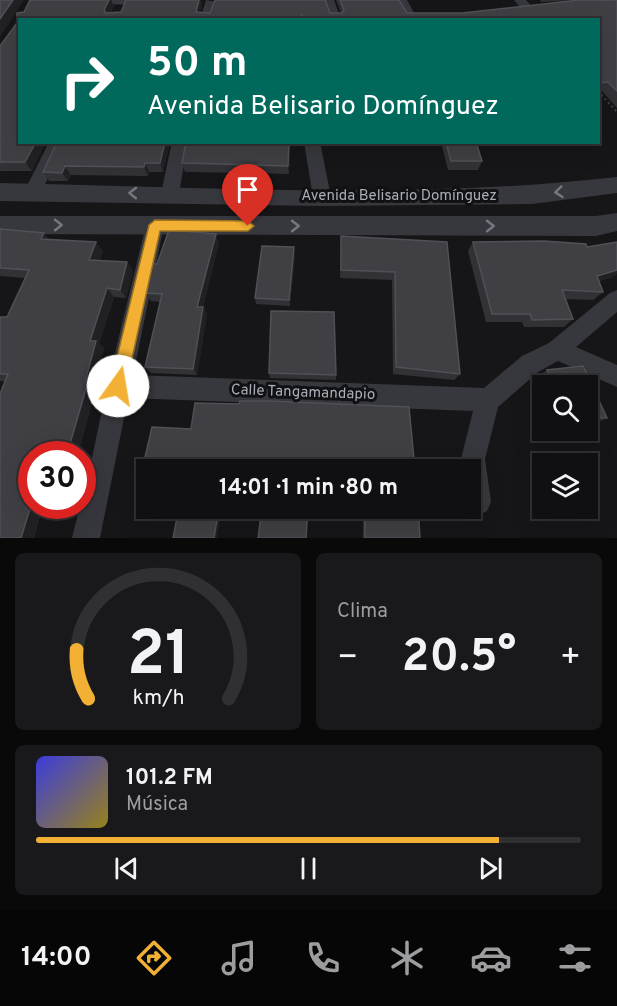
<!DOCTYPE html>
<html lang="es">
<meta charset="utf-8">
<style>
body{margin:0;font-family:Overpass,sans-serif;background:#19191b;color:#f1f3f6;height:100vh;display:flex;flex-direction:column;font-size:22px;white-space:nowrap}
*{box-sizing:border-box;margin:0}
p{font-size:20px;color:#9c9d9f}
.icon{flex:none;width:33px;height:33px;fill:none;stroke:currentColor;stroke-width:2;stroke-linecap:round;stroke-linejoin:round}
.map{position:relative;height:538px;overflow:hidden}
.sheet{display:flex;flex-direction:column;gap:15px;padding:15px;background:#09090a;flex:1}
.sheet>*{flex:none}
.banner{position:absolute;left:18px;top:18px;width:582px;height:126px;border-radius:0px;box-shadow:0 6px 24px #0002,0 0 0 2px #303032;background:#00695c;color:#fff;overflow:hidden}
.tools{position:absolute;left:532px;top:375px;display:grid;gap:12px}
.tools a{display:grid;place-items:center;width:66px;height:66px;border-radius:0px;background:#101012;box-shadow:0 6px 24px #0002,0 0 0 2px #303032;font-size:30px}
.speed{position:absolute;left:18px;top:441px;display:flex;gap:12px;font-size:30px;font-weight:700;text-align:center}
.speed>*{display:grid;place-content:center;width:78px;height:78px;border-radius:50%;background:#101012;box-shadow:0 6px 24px #0002,0 0 0 2px #303032;line-height:1}
.speed .limit{border:9px solid #d22;background:#fff;color:#111}
.pin{position:absolute;display:grid;place-items:center;width:51px;height:51px;color:#fff;margin:-62px -26px;border-radius:50% 50% 50% 0;rotate:-45deg;box-shadow:0 0 6px #0007}
.pin .icon{rotate:45deg}
.me{position:absolute;width:66px;margin:-33px;rotate:13deg;stroke-linejoin:round;filter:drop-shadow(0 0 4px #0008)}
.turn{display:flex;align-items:center;gap:21px;height:126px;padding:0 30px;font-size:27px}
.turn .icon{width:78px;height:78px;stroke-width:2.5}
.turn b{display:block;font-size:42px;line-height:51px}
.big{font-size:45px;font-weight:700;line-height:1.1}
.sheet .widget{flex:1;display:flex;flex-direction:column;justify-content:center;gap:9px;min-width:0;padding:0 21px;border-radius:9px;background:#19191b}
.sheet .dial{align-items:center;gap:0}
.dial svg{height:156px;overflow:visible;fill:none;stroke:#303032;stroke-width:7;stroke-linecap:round;text-anchor:middle}
.dial text{fill:#f1f3f6;stroke:none}
.song{display:flex;align-items:center;gap:18px}
.cover{width:72px;height:72px;border-radius:9px;background:linear-gradient(135deg,hsl(240 70% 55%),hsl(50 70% 35%))}
.played{height:6px;border-radius:3px;background:linear-gradient(90deg,#f2b134 85%,#303032 85%)}
.keys{display:flex;justify-content:space-around;direction:ltr}
.heat{display:flex;justify-content:space-between;align-items:center;font-size:33px;direction:ltr}
.sheet .tiles{flex:1;display:grid;gap:15px;grid-template-columns:1fr 1fr}
.widget:last-child{grid-column:span 2}
.trip{position:absolute;left:136px;top:459px;width:345px;height:60px;border-radius:0px;background:#101012;box-shadow:0 6px 24px #0002,0 0 0 2px #303032;font-weight:700;line-height:60px;text-align:center}
.tabs{display:flex;height:96px;justify-content:space-around;align-items:center;background:#060607;color:#9c9d9f}
.tabs .icon{width:42px;height:42px}
.tabs .active{color:#f2b134}
.tabs b{font-size:27px;color:#f1f3f6}
.map>svg:first-child{display:block}
.lines{fill:none;stroke-linecap:round;stroke-linejoin:round}
.path{stroke:#3d3f44;stroke-width:2;stroke-dasharray:2 3;stroke-linecap:butt}
.pedestrian{fill:#37383d;fill-rule:evenodd}
.minor{fill:#37383d;fill-rule:evenodd}
.tertiary{fill:#37383d;fill-rule:evenodd}
.wall{fill:#323236}
.shaded-wall{fill:#212124}
.building{fill:#3f3f44;stroke:#4f5156;stroke-width:1.5}
.oneway{stroke:#757881}
.route{fill:#f2b134;stroke:#9d7322;stroke-width:1.5}
.labels{text-anchor:middle;dominant-baseline:central;stroke-width:6;stroke-linejoin:round;paint-order:stroke}
.street-label{font-size:15px;fill:#a8adb8;stroke:#111113}
</style>
<div class="map">
<svg width="617" height="538" viewBox="0 0 617 538">
<rect width="100%" height="100%" fill="#161618"/>
<g class="lines">
<!-- path -->
<path class="path" d="M598,91l19,21"/>
<!-- pedestrian -->
<path class="pedestrian" d="M324,0h10l7,20h-10z"/>
<!-- minor -->
<path class="minor" d="M89,0h68l1,1 -6,4 -57,-1z
M206,0l11,2 -5,18h-12z
M395,0h12l11,20h-12z
M514,0h12l8,9 -10,3z
M49,142h16l-26,55h-12l-3,-5z
M172,142h16l-9,51 -3,5h-12l-3,-5z
M304,142h16l11,55 -3,5h-12l-3,-5z
M155,218l6,2 3,5 -31,150 351,13 38,-32 27,-13 61,-50 7,-3v22l-41,35 41,18v22l-59,-26 -20,11 -40,35 -13,52 6,43 -4,9 -9,4 -10,-7h3v-38h-9l-1,-11 12,-48 -345,-13 -28,140h-28l8,-32h2l25,-120 39,-161 3,-5z"/>
<!-- tertiary -->
<path class="tertiary" d="M617,177v16l-85,11 -210,2 -322,-5v-18c203,4 415,17 617,-6z
M617,213v18l-21,5 -596,-2v-18h596z"/>
</g>
<!-- wall -->
<path class="wall" d="M30,0h79l-3,6 3,-6h2l3,6 -3,7 10,-1 5,-12h75l1,6 -2,6 10,1 5,-13h-1h111l5,13h11l-5,-13h63l8,13h55l117,-13h38v108l-15,-17 -4,1v-72h-578v122h26l-14,29h-32v-125l17,-23v-10l7,-1z
M540,0h33l-32,2z
M57,142h113l-7,30h-14l-1,4 -77,-1 -3,6h-19l-6,-9z
M290,142l-1,32 -104,-2 -3,-9z
M441,142h35l6,19 -4,9h-30z
M0,229l50,11 46,2 7,10 -4,8 28,2 6,9 -7,27 -12,-1 -15,47 5,4 -10,39 2,1 -18,66h-46v52h11l-9,32h-34l5,-157h-5v-64h7l18,-39 -25,-2z
M341,236l106,6 13,132 -6,6 -61,-6 -1,-94 -52,-2z
M473,242l114,5 26,30 -14,4 4,11 -10,8 -27,-1 7,20 -9,8h-40l-2,-5h-36l-18,-71z
M219,243l-16,64 4,7 -10,61 -46,-2 -6,-6 15,-65 -9,-1 -6,-8 12,-29z
M295,255l-5,51 -34,-2 -1,-6z
M583,366l24,52 -9,4 -10,-1v-35h-43l-5,-11 7,-5z
M269,373l67,2v5l-66,-2z
M543,388v22l-7,-17z
M152,427l263,43h-96l-89,-4 -1,4h-56l-25,-2 -5,-2z
M363,508h55l2,30h-57z"/>
<!-- shaded-wall -->
<path class="shaded-wall" d="M13,0h11l-24,37v-18z
M109,0h2l3,6 -6,13 -4,-9z
M199,0h2l1,6 -3,14 -3,-8z
M36,142h10l-14,29 -7,-9z
M165,142h5l-7,30 -3,-9z
M289,142h1l-1,32 -1,-8z
M145,163l4,9 -1,4 -4,-9z
M65,166l6,9 -3,6 -6,-8z
M44,233l8,9 -11,-3z
M216,234l3,9 -18,71 -4,-7z
M96,242l7,10 -7,17 -7,-9z
M294,247l1,8 -5,51 -1,-6z
M127,262l6,9 -7,27 -6,-8z
M617,270v4l-4,3 -25,7 9,-8z
M107,288l7,9 -15,47 5,4 -10,39 2,1 -18,66h-11l18,-72 5,-41z
M203,307l4,7 -10,61 -4,-6z
M227,464l3,2 -1,4h-3z
M32,502v4h11l-9,32h-13z
M219,508h3l-5,30h-3z"/>
<!-- building -->
<path class="building" d="M0,0h13l-13,19z
M30,0h79l-5,10 2,3 15,-1 5,-12h73l-3,12 14,1 5,-13h110l5,13h12l2,-3 -4,-10h59l8,13h55l117,-13h38v91l-9,-9 -10,1v-63h-295l-1,-5 -5,5h-277v122h16l-11,20h-25v-116l17,-23v-10l7,-1z
M57,142h108l-5,21h-15l-1,4 -79,-1 -3,7 -19,-1z
M186,142h103l-1,24 -106,-3z
M446,142h30l6,19h-31z
M0,229l44,4 -3,6 55,3 -7,18 38,2 -7,28 -13,-2 -17,53h6l-11,41h3l-21,72h-35v48l-11,36h-21v-144l8,-20h-8v-57h7l22,-47 -29,-2z
M169,230l47,4 -19,73h6l-10,62 -48,-2 17,-73 -17,-1 7,-29h5z
M341,236l106,6 13,132 -64,-7 -1,-95 -54,-2z
M544,241l42,3 1,3 30,-5v28l-20,6 6,16 -41,-2 11,29 -41,1 -2,-6h-38l-19,-72z
M262,246l32,1 -5,53 -34,-2z
M271,311l63,1 2,63 -67,-2z
M583,366l24,52 -19,-1v-31h-34l-7,-16z
M240,401h28l141,6 6,63h-79l-24,-4v4h-44v-5l-41,-1 -1,6h-38v-2l-45,-2 9,-39 39,2 4,-26 44,1z
M179,508h40l-5,30h-41z
M262,508h46l-2,30h-48z
M365,508h53l2,30h-55z"/>
<!-- one-way arrows -->
<defs><path id="oneway-chevron" d="M-2-3.5L2.5 0L-2 3.5" fill="none" stroke-width="1.6" stroke-linecap="round" stroke-linejoin="round" transform="scale(1.5)"/></defs>
<g class="oneway">
<use href="#oneway-chevron" transform="translate(559 192) rotate(174)"/>
<use href="#oneway-chevron" transform="translate(133 193) rotate(-179)"/>
<use href="#oneway-chevron" transform="translate(58 225)"/>
<use href="#oneway-chevron" transform="translate(295 226)"/>
<use href="#oneway-chevron" transform="translate(490 226)"/>
</g>
<!-- route -->
<path class="route" d="M155,220l93,1 6,5 -6,5h-88l-34,155 -2,6 -6,2 -5,-2 -3,-6 39,-161z"/>
<g class="labels">
<!-- street labels -->
<g class="street-label">
<text x="399" y="196">Avenida Belisario Domínguez</text>
<text transform="translate(303 393) rotate(2)">Calle Tangamandapio</text>
</g>
</g>
</svg>
<div class="tools">
<a><svg class="icon" aria-label="search" viewBox="0 0 24 24"><circle cx="10" cy="10" r="6"/><path d="M15 15l6 6"/></svg></a>
<a><svg class="icon" aria-label="layers" viewBox="0 0 24 24"><path d="M12 4l9 5-9 5-9-5zM3 14l9 5 9-5"/></svg></a>
</div>
<div class="speed"><div class="limit">30</div></div>
<div class="pin" style="left:248px;top:226px;background:#d93025"><svg class="icon" aria-label="arrive" viewBox="0 0 24 24"><path d="M6 21V4h12l-3 4 3 4H6"/></svg></div>
<svg class="me" style="left:118px;top:386px" viewBox="-20 -20 40 40"><circle r="19" fill="#fff"/><path d="M0-13L10 11 0 6-10 11z" fill="#f2b134"/></svg>
<div class="trip">14:01 · 1 min · 80 m</div>
<div class="banner">
<div class="turn"><svg class="icon" aria-label="right" viewBox="0 0 24 24"><path d="M7 20v-9h11M14 6l5 5-5 5"/></svg><div><b>50 m</b>Avenida Belisario Domínguez</div></div>
</div>
</div>
<section class="sheet">
<div class="tiles">
<div class="widget dial"><svg viewBox="0 0 100 80">
<path d="M14 69A42 42 0 1 1 86 69"/>
<path d="M14 69A42 42 0 0 1 8 44" stroke="#f2b134"/>
<text x="50" y="56" font-size="32" font-weight="700">21</text>
<text x="50" y="72" font-size="11">km/h</text>
</svg></div>
<div class="widget"><p>Clima</p>
<div class="heat"><a>−</a><b class="big">20.5°</b><a>+</a></div>
</div>
<div class="widget">
<div class="song"><i class="cover"></i><div><b>101.2 FM</b><p>Música</p></div></div>
<div class="played"></div>
<div class="keys"><svg class="icon" aria-label="previous" viewBox="0 0 24 24"><path d="M18 5L8 12l10 7zM5 5v14"/></svg><svg class="icon" aria-label="pause" viewBox="0 0 24 24"><path d="M8 5v14M16 5v14"/></svg><svg class="icon" aria-label="next" viewBox="0 0 24 24"><path d="M6 5l10 7-10 7zM19 5v14"/></svg></div>
</div>
</div>
</section>
<nav class="tabs">
<b>14:00</b>
<svg class="icon active" aria-label="directions" viewBox="0 0 24 24"><path d="M12 3l9 9-9 9-9-9zM9 14v-3h6M13 9l2 2-2 2"/></svg>
<svg class="icon" aria-label="music" viewBox="0 0 24 24"><path d="M9 18V5l10-2v13"/><circle cx="6" cy="18" r="3"/><circle cx="16" cy="16" r="3"/></svg>
<svg class="icon" aria-label="phone" viewBox="0 0 24 24"><path d="M5 4h4l2 5-3 2q2 4 5 5l2-3 5 2v4C11 20 4 13 5 4z"/></svg>
<svg class="icon" aria-label="climate" viewBox="0 0 24 24"><path d="M12 3v18M4 7l16 10M4 17L20 7"/></svg>
<svg class="icon" aria-label="car" viewBox="0 0 24 24"><path d="M5 17H2v-5l4-1 3-4h7l3 4 3 1v5h-3M9 17h6M6 11h13"/><circle cx="7" cy="17" r="2"/><circle cx="17" cy="17" r="2"/></svg>
<svg class="icon" aria-label="filters" viewBox="0 0 24 24"><path d="M4 7h16M4 17h16"/><circle cx="9" cy="7" r="2"/><circle cx="15" cy="17" r="2"/></svg>
</nav>
